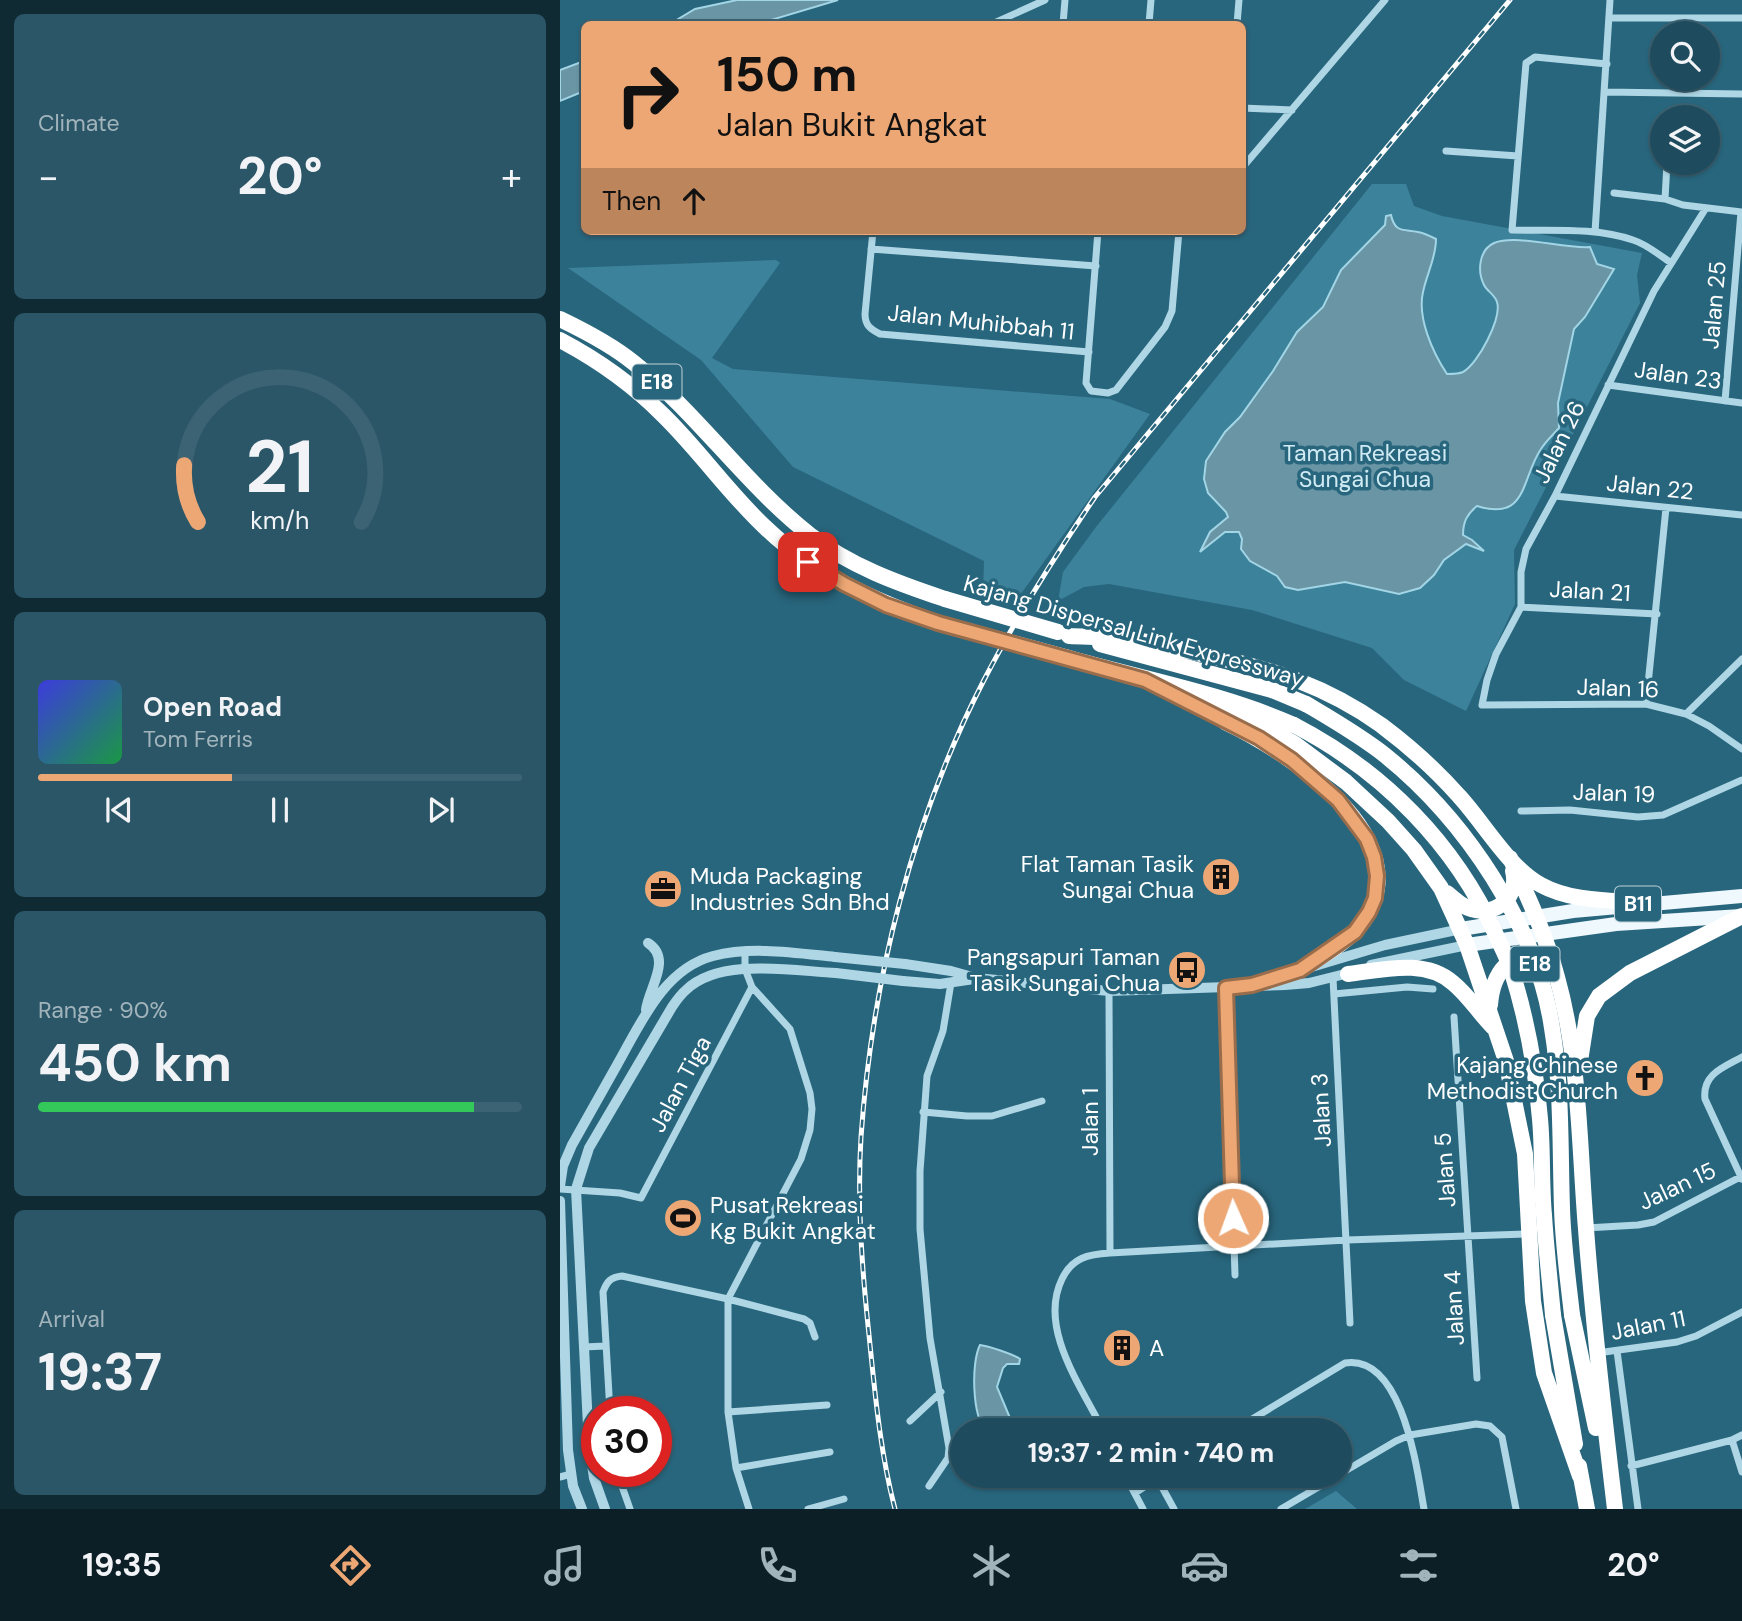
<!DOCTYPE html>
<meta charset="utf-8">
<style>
body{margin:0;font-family:"DM Sans",sans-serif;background:#2b5667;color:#f1f3f6;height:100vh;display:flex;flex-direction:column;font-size:26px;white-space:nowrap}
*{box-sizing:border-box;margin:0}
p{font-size:23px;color:#a1b4bc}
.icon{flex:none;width:38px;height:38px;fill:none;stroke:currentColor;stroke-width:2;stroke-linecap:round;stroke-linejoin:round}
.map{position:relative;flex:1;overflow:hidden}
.drawer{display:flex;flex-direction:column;gap:14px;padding:14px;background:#102a34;width:560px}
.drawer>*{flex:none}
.banner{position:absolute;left:21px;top:21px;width:665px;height:214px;border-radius:10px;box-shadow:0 2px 5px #0004,0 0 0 2px #3c6373;background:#eca774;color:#111;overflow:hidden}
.controls{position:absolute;left:1090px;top:21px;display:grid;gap:14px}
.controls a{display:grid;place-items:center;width:70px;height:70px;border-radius:50%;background:#1e4c5e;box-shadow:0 2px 5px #0004,0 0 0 2px #3c6373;font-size:35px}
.speed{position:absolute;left:21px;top:1396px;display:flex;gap:14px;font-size:35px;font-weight:700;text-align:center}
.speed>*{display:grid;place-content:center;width:91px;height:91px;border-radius:50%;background:#1e4c5e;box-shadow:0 2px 5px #0004,0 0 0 2px #3c6373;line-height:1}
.speed .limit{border:10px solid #d22;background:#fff;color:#111}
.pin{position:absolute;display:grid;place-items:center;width:60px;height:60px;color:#fff;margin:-30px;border-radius:14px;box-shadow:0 4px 10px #0006}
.me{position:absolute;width:77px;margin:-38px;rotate:358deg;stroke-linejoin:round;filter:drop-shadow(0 0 5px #0008)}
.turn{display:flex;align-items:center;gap:24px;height:147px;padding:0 21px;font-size:32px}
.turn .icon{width:91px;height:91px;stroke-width:2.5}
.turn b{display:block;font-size:49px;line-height:60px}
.then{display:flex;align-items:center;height:66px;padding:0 21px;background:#0003;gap:14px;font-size:26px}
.big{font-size:52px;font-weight:700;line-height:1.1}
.drawer .card{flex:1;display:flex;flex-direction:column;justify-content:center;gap:10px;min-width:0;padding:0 24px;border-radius:10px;background:#2b5667}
.drawer .dial{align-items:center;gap:0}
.dial svg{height:182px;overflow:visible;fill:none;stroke:#3c6373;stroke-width:7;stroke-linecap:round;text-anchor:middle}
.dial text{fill:#f1f3f6;stroke:none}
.song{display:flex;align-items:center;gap:21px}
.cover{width:84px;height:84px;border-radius:10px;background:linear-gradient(135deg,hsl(240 70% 55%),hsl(140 70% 35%))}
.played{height:7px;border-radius:4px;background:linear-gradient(90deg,#eca774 40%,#3c6373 40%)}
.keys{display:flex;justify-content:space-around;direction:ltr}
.heat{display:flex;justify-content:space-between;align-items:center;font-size:38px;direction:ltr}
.charge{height:10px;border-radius:5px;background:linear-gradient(90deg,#34c759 90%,#3c6373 0)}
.trip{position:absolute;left:390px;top:1418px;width:402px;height:70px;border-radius:35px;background:#1e4c5e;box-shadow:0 2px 5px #0004,0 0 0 2px #3c6373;font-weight:700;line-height:70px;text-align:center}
.tab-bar{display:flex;height:112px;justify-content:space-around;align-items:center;background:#0c1e26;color:#a1b4bc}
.tab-bar .icon{width:49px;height:49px}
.tab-bar .current{color:#eca774}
.tab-bar b{font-size:32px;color:#f1f3f6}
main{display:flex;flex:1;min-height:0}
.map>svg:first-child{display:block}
.green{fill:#3c829b}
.water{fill:#6a95a5;stroke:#a2d5e5;stroke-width:2}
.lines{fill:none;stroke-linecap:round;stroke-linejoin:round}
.minor{stroke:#aed6e5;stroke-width:7}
.tertiary{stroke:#aed6e5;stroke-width:10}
.primary{stroke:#eef8fd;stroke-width:14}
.motorway{stroke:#fff;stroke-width:16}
.rail-casing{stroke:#fff;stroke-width:5}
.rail{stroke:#28667d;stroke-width:2.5;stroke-dasharray:8;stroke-linecap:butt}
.tertiary-bridge{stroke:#aed6e5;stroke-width:10}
.motorway-bridge{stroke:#fff;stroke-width:16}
.route-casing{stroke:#996d4b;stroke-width:18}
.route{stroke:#eca774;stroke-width:12}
.labels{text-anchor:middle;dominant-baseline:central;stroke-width:7;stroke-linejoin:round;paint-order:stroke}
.shield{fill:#28667d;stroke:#bed1d8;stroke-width:2}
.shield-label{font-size:21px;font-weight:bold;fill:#fff}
.street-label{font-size:23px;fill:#fff;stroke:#28667d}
.park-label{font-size:23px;fill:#d0ebf4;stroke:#28667d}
.poi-label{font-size:23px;fill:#fff;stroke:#28667d;text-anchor:end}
</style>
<main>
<section class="drawer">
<div class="card"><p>Climate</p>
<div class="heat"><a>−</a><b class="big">20°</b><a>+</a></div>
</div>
<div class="card dial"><svg viewBox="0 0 100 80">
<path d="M14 69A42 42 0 1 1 86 69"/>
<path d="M14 69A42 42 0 0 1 8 44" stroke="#eca774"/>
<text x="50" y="56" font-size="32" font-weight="700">21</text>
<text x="50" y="72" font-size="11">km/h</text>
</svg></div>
<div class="card">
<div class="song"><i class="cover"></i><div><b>Open Road</b><p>Tom Ferris</p></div></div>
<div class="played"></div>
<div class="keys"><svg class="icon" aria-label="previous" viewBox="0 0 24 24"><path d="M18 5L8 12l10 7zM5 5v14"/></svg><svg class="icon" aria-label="pause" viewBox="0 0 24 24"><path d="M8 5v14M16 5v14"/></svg><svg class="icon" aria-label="next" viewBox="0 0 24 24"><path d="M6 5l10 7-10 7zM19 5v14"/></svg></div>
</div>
<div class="card"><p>Range · 90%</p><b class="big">450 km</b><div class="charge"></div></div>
<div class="card"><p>Arrival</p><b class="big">19:37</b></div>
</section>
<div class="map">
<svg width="1182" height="1509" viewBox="0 0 1182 1509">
<rect width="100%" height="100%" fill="#28667d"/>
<!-- green -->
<path class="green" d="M812,184h34l8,22 28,10 200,37 -5,22 3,28 -126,247 1,54 -49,107 -62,-31 -32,-32 -120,-38 -143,-26 -25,3 -26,14 5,-29 33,-45z
M216,260l4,3 -68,95 21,11 377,30 40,15 -137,191 -30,-13 1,-31 -191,-94 -92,-107 -133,-92z
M776,1491l21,18h-52z"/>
<!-- water -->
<path class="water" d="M177,0h101l-80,24h-88l25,-15z
M24,61v30l-24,10v-31z
M831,215c4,18 12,14 27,17 6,1 12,4 18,7 0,19 -9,34 -13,53 -6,26 10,61 24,82 5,0 12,0 16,-2 15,-8 39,-54 34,-70 -2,-7 -10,-11 -13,-17 -7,-14 -5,-35 10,-42 23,-9 70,6 96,4l7,17 17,5 -29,48 -11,12 -16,74 1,25c-6,7 -13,13 -18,21 -20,29 -13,73 -64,57 -10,8 -14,16 -14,29l9,5 12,11 -18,-7 -22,16 -10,15 -14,13 -21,6 -54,-12 -47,8 -13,-3 -8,-11 -27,-15 -9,-12 1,-10 -3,-7h-14l-25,20 10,-20 18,-15 -2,-5 -18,-19 -4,-14 2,-18 19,-29 15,-15 33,-46 24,-39 26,-25 18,-37 44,-45 1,-9z
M420,1345c8,1 33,9 40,14l-1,5h-12l-4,4 -6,19 13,31 -1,8 -4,4h-19c-14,-13 -15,-68 -6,-85z"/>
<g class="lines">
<!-- minor -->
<path class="minor" d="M1050,18h132
M432,24l53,-24
M503,24l2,-24
M589,24l2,-24
M677,24l2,-24
M1047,64l-72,-7 -9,6 -14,167c39,1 83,-3 121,10 13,4 25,14 37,22
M1045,92l137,2
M682,108l50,2
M886,151l72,5
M682,168l143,-168
M1054,193l51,6 18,6 59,7
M1105,199l2,-36
M1146,208l-52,83 -99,205 -29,53 -5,23v35l-25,47 -9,26 -5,25 164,-1 40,10 23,12 33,23
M313,231l-8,83c0,11 5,15 15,20l209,18
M538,231l-12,152 5,8 17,2 8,-3 49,-63 7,-16 7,-80
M1035,232l15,-232
M311,249l225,17
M1048,385l134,18
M1165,401l16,-189
M995,496l187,19
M961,607l136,7
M1086,704l20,-196
M1126,714l56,-55
M961,811l49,-1 68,7 25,-2 79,-35
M185,951v18l7,18 38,42 20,64 2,16 -2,21 -9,29 -73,140v113l8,56 13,41
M773,978l17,345
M666,988l9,287
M549,991l1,262
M774,994l73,-7 26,2
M894,1017l23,361
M363,1112l44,4h25l50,-15
M1182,1179l-37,-80c-3,-25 19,-32 37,-42
M0,1189l60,4 21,5 111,-211
M1026,1228l52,-3 16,-3 88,-46
M24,1347l21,-1
M1057,1351l21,158
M1037,1353l80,-11 19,-6 46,-24
M50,1412l-7,-120c4,-11 8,-15 19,-16l106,23 76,20 6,4 5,14
M168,1412l99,-7
M350,1421l31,-29
M543,1430c-22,-44 -65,-102 -41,-151 10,-21 26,-25 48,-26l237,-13 181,-6
M674,1430l111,-67c58,-9 72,107 79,146
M1172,1440l10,32
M1071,1466l101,-26 10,-5
M176,1468l94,-16
M57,1472l13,37
M780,1474l56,-33 14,-6 66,-11 14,2 12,11 14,72
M565,1475l18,34
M0,1477l11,-3
M597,1478l17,31
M369,1486l19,-28 1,-10 -19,-110 -10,-109v-58l7,-95 16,-45 8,-48
M575,1493l27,-18
M248,1509l36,-10
M721,1509l58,-34"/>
<!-- tertiary -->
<path class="tertiary" d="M345,964l46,7 25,7 133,13 176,-6 24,-2 44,-11
M811,965l96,-20
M343,981l37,3 34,-5
M701,982l124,-37 76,-16
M86,1010c2,-21 27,-51 2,-67
M0,1186l3,-20 9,-21c15,-27 30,-53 45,-80 23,-40 46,-96 96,-109 39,-10 83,-3 122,1
M0,1201l8,249 5,36 9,23
M45,1509l-11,-31 -5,-32 -13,-257 13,-41 83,-141c4,-6 8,-12 14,-17 34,-33 107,-19 150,-17"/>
<!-- primary -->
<path class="primary" d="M901,929l112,-18 169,-15
M907,945l149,-21 125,-8"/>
<!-- motorway -->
<path class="motorway" d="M0,319c25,12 52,26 74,44 64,51 111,121 176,172 40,31 87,48 135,64
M0,340c38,20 73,45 103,75 37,36 66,79 104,114 48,46 109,72 171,94
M509,636c20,1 39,1 58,3 28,3 56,11 83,17 65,14 116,30 171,69 28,21 55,45 78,71 25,27 50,72 82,89 31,17 70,15 104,18
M540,644l172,46 34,14
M505,657c77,22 156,36 229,68
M585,679l40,21 52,16 30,12 28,16 51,38 42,39 26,29 27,38 26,57 39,116 19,93 8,147 11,72 36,103
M665,722c63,30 197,116 138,200 -15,21 -42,34 -63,48
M950,858c18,38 36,78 47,119 23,82 22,168 29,252 7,94 18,187 29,280
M887,893c8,7 17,15 28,17 24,5 44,-16 38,-39
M788,974c34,-4 77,-16 105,9 15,12 26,30 40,44
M930,1005c2,-29 20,-61 54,-40
M1020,1061l7,-45 12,-20 31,-23 112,-57
M993,1315l22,129
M1012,1315l24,113
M1019,1466l8,43"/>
<defs>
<path id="rail" d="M335,1509c-15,-57 -20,-116 -26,-174 -7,-66 -12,-132 -8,-198 11,-157 51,-317 123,-457 33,-64 71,-124 111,-183l415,-497"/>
</defs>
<!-- rail casing -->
<use href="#rail" class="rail-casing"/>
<!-- rail -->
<use href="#rail" class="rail"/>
<!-- tertiary-bridge -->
<path class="tertiary-bridge" d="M275,957l70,7
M276,973l67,8"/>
<!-- motorway-bridge -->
<path class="motorway-bridge" d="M385,599l113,33
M378,623l127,34
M746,704c27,16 55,32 80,52 79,64 151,170 166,272 10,59 8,120 10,180 1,36 6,71 10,107
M734,725c89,46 161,119 202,210 5,11 11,22 15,34 15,47 25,101 29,150 3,32 1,64 4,96 2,33 6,67 9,100"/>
</g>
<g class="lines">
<defs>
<path id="route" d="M248,562l36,22 42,21 52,18 207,57 114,58 33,22 46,40 29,39 7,18 3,19 -2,22 -6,14 -14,20 -55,38 -48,15 -26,3 7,230"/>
</defs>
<!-- route casing -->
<use href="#route" class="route-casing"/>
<!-- route -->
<use href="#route" class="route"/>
</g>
<!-- icons -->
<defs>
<symbol id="building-disc" viewBox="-11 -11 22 22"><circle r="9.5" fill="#eca774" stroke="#28667d"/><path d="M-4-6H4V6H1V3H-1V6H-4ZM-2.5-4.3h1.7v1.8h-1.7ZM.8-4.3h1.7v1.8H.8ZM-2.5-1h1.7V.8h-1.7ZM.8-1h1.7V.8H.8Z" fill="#111"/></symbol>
<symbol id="office-disc" viewBox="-11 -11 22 22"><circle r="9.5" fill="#eca774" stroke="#28667d"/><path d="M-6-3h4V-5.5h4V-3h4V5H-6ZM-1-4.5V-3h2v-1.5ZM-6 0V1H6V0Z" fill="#111"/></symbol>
<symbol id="bus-disc" viewBox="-11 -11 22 22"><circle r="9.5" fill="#eca774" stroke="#28667d"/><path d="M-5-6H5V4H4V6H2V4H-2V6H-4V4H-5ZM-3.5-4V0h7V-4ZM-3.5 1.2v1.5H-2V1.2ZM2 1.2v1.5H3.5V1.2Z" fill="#111"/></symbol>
<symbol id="church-disc" viewBox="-11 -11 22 22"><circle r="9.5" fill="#eca774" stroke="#28667d"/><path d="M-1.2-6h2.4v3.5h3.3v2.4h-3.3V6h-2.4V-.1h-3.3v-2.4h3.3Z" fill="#111"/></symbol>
<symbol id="stadium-disc" viewBox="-11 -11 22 22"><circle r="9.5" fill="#eca774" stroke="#28667d"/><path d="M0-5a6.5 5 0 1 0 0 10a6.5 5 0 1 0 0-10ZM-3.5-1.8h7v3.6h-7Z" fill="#111"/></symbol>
</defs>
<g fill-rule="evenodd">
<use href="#building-disc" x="639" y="855" width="44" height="44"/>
<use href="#office-disc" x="81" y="867" width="44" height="44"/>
<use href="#bus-disc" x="605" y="948" width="44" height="44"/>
<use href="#church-disc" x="1063" y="1056" width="44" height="44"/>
<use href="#stadium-disc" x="101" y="1196" width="44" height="44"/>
<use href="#building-disc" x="540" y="1326" width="44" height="44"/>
</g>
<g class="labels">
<!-- shield labels -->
<g class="shield">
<rect x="72.5" y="364.5" width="49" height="35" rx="5"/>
<rect x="1055" y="886.5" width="46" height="35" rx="5"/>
<rect x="950.5" y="946.5" width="49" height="35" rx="5"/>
</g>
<g class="shield-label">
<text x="97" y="382">E18</text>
<text x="1078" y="904">B11</text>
<text x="975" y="964">E18</text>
</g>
<!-- street labels -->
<g class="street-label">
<text transform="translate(1154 305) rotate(-85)">Jalan 25</text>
<text transform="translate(421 322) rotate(6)">Jalan Muhibbah 11</text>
<text transform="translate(1118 375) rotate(8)">Jalan 23</text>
<text transform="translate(999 442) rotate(-64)">Jalan 26</text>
<text transform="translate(1090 487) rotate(6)">Jalan 22</text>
<text transform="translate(1030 591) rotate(3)">Jalan 21</text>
<text transform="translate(574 631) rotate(16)">Kajang Dispersal Link Expressway</text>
<text transform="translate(1058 688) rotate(2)">Jalan 16</text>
<text transform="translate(1054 793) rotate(2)">Jalan 19</text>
<text transform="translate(120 1084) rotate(-62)">Jalan Tiga</text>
<text transform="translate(761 1110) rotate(-93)">Jalan 3</text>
<text transform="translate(530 1122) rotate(-90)">Jalan 1</text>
<text transform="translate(885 1170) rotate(-94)">Jalan 5</text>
<text transform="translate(1117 1186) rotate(-25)">Jalan 15</text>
<text transform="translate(894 1308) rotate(-93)">Jalan 4</text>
<text transform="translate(1088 1325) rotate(-11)">Jalan 11</text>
</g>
<!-- park labels -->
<g class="park-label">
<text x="805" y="453">Taman Rekreasi<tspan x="805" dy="26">Sungai Chua</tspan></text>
</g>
<!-- poi labels -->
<g class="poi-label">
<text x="634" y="864">Flat Taman Tasik<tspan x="634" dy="26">Sungai Chua</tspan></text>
<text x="130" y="876" text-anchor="start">Muda Packaging<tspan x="130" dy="26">Industries Sdn Bhd</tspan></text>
<text x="600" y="957">Pangsapuri Taman<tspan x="600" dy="26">Tasik Sungai Chua</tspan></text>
<text x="1058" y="1065">Kajang Chinese<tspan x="1058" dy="26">Methodist Church</tspan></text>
<text x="150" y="1205" text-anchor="start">Pusat Rekreasi<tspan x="150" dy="26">Kg Bukit Angkat</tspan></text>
<text x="589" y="1348" text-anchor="start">A</text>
</g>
</g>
</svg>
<div class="controls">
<a><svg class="icon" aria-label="search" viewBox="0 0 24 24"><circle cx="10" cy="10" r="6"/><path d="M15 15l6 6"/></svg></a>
<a><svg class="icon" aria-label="layers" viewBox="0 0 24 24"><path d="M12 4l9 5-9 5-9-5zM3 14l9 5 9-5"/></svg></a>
</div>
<div class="speed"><div class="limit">30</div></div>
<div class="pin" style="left:248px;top:562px;background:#d93025"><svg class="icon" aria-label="arrive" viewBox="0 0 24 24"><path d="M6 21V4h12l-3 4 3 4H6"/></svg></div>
<svg class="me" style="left:673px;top:1218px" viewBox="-20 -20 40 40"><circle r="17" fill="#eca774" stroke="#fff" stroke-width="3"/><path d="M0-11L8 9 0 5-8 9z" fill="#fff"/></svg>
<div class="trip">19:37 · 2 min · 740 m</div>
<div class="banner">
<div class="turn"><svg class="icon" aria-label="right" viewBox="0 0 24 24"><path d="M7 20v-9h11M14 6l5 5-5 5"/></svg><div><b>150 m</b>Jalan Bukit Angkat</div></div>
<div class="then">Then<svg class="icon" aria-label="ahead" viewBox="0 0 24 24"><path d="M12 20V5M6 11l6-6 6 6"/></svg></div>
</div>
</div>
</main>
<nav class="tab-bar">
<b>19:35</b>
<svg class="icon current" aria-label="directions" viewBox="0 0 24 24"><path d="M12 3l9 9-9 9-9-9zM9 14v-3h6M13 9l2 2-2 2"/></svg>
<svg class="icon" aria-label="music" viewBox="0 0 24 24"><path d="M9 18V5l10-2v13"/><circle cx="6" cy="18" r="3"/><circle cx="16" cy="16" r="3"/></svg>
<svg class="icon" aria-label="phone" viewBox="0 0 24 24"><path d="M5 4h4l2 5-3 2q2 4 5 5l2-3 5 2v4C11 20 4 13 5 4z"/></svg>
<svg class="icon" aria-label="climate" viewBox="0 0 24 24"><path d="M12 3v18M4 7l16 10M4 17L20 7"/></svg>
<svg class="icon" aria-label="car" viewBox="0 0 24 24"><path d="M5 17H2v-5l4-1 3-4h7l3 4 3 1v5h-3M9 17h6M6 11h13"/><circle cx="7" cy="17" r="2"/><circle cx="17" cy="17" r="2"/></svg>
<svg class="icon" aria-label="filters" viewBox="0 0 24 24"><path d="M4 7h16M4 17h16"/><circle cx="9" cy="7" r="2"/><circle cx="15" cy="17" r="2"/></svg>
<b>20°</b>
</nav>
